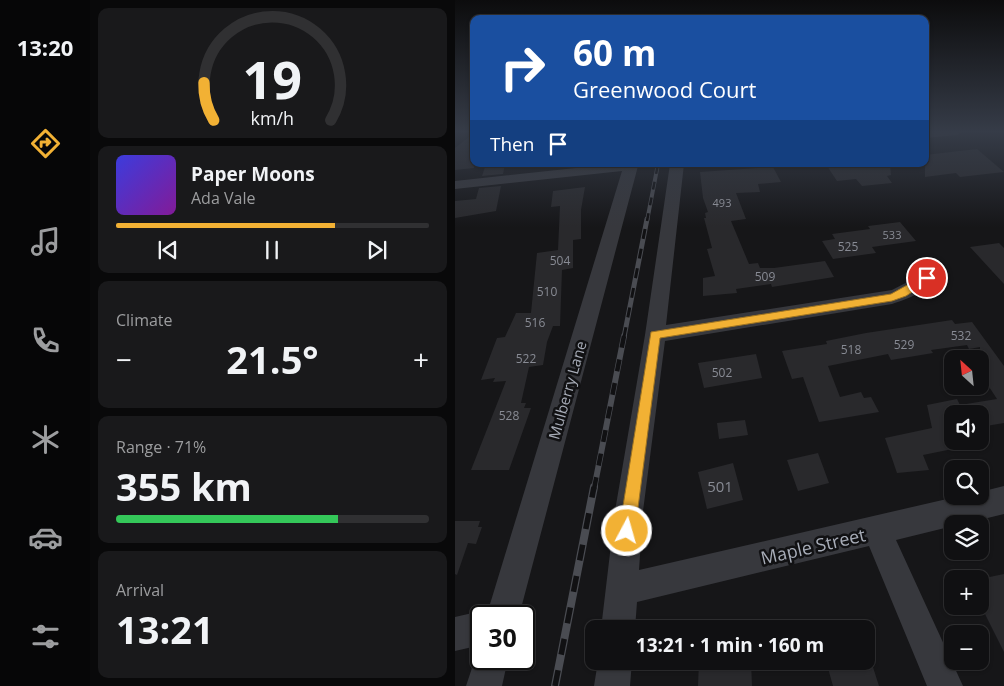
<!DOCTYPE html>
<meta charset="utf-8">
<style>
body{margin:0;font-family:"Open Sans",sans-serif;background:#19191b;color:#f1f3f6;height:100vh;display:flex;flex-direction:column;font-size:19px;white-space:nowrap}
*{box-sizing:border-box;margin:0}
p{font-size:16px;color:#9c9d9f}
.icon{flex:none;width:28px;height:28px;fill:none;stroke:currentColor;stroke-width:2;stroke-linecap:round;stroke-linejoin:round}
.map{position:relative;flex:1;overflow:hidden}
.sheet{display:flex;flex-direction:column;gap:8px;padding:8px;background:#09090a;width:365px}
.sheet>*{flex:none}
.hud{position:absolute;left:15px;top:15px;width:459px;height:152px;border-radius:10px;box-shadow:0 1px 4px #0004,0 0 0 1px #303032;background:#1a4fa0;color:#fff;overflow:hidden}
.needle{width:32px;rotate:333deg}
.fabs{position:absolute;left:489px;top:350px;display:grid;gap:10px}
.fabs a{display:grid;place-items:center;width:45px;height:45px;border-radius:10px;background:#101012;box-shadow:0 1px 4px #0004,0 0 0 1px #303032;font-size:25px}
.speed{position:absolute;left:15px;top:605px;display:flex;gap:10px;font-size:25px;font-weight:700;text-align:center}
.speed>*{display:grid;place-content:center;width:65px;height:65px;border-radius:50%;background:#101012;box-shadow:0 1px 4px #0004,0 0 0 1px #303032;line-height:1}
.speed .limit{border:2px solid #111;border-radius:8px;background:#fff;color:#111}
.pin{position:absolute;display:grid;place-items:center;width:42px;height:42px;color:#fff;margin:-21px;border:2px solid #fff;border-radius:50%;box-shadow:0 1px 5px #0007}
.me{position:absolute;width:55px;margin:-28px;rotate:6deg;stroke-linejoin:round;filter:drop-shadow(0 0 4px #0008)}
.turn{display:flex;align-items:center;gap:18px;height:105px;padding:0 20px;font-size:22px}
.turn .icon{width:65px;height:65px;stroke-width:2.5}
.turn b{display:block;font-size:35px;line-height:42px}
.then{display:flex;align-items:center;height:48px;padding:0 20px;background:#0003;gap:10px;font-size:19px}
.big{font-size:38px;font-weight:700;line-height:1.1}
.sheet .card{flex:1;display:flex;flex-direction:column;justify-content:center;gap:8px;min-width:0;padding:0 18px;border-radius:10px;background:#19191b}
.sheet .dial{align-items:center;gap:0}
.dial svg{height:130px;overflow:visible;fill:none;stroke:#303032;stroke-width:7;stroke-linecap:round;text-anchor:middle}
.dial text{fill:#f1f3f6;stroke:none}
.song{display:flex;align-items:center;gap:15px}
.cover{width:60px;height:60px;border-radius:8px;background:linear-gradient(135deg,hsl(240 70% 55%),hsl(290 70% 35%))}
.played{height:5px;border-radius:2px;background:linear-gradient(90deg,#f2b134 70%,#303032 70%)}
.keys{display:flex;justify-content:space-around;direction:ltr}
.heat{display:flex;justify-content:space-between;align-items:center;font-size:28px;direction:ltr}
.charge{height:8px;border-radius:4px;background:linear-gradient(90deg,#34c759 71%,#303032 0)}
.trip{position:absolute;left:130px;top:620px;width:290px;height:50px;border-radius:10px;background:#101012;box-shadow:0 1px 4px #0004,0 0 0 1px #303032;font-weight:700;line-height:50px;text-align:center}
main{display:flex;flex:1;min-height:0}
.menu{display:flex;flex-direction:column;width:90px;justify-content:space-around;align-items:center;background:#060607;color:#9c9d9f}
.menu .icon{width:35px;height:35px}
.menu .selected{color:#f2b134}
.menu b{font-size:22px;color:#f1f3f6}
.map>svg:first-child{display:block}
.building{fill:#29292c}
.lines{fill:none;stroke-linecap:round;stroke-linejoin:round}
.street{fill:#37383d;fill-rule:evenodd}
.rail-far3-casing{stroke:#4a4c52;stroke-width:4}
.rail-far2-casing{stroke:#4a4c52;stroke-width:5}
.rail-far1-casing{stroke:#4a4c52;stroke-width:6}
.rail-casing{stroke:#4a4c52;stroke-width:8}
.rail-far3{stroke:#111113;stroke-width:2.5;stroke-dasharray:8;stroke-linecap:butt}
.rail-far2{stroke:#111113;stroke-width:3;stroke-dasharray:10;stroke-linecap:butt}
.rail-far1{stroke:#111113;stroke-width:4.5;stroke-dasharray:12;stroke-linecap:butt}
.rail{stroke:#111113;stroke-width:5.5;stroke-dasharray:16;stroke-linecap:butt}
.route{fill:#f2b134;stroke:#9d7322}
.labels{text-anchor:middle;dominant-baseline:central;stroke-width:5;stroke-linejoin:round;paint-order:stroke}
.far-number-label{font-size:11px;fill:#888b94}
.number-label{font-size:12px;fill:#888b94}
.street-label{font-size:15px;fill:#a8adb8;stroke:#111113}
.near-number-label{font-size:15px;fill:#888b94}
.near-street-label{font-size:18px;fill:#a8adb8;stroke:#111113}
</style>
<main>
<nav class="menu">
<b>13:20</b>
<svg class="icon selected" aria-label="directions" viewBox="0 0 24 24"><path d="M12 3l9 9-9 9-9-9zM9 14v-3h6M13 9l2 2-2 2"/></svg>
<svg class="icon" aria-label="music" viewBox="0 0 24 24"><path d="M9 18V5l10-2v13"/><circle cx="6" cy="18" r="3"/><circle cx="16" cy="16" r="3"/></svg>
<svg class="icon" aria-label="phone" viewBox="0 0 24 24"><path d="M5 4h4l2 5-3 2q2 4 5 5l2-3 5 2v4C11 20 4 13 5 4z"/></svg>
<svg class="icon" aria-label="climate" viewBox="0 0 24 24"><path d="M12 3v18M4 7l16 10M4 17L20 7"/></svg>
<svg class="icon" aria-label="car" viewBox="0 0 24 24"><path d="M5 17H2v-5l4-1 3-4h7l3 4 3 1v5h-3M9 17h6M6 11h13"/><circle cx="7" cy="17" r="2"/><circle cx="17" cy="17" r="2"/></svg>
<svg class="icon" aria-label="filters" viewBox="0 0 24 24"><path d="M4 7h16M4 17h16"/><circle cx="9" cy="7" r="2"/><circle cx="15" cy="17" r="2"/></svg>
</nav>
<section class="sheet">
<div class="card dial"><svg viewBox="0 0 100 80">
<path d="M14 69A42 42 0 1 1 86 69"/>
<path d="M14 69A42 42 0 0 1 8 46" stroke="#f2b134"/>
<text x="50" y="56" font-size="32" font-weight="700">19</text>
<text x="50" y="72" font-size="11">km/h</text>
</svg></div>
<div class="card">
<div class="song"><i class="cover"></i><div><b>Paper Moons</b><p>Ada Vale</p></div></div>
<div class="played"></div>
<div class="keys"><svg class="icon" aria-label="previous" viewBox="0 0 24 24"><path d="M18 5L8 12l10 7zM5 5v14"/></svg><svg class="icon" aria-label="pause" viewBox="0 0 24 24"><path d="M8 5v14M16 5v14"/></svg><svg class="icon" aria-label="next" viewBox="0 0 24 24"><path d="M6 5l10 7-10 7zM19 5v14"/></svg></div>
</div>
<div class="card"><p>Climate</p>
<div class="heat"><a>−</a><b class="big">21.5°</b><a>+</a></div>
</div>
<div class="card"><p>Range · 71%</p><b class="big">355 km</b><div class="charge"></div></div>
<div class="card"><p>Arrival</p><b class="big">13:21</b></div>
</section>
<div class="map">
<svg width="549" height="686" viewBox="0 0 549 686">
<rect width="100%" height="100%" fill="#161618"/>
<!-- building -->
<path class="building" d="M19,133v35l-19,2v-22z
M522,149l27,23 -44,5 -4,-4 -31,4v-22z
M31,164h19l-2,10 -21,2z
M389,164h46l1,11 -4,1 5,7 -30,3 -6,-7 -19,2 -10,-15z
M318,167l8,15 -23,2 2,8 -24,1 10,26 -15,2 18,43 9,-1 2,5h14l51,-7 9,16 -62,10 -1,-3 -35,5 1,4 -34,3v-18l12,-2 -8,-27 5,-1 -8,-30h2l-1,-5 3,-1 -5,-14 -3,-26z
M46,186l-5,25 -41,7v-17l21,-2 3,-11z
M130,187l-4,23v29l-8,1v28l-11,2 -2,56h-7l-6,16 -4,23 -14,2 -8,36h5l-2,5h7l-22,62h-38l35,-89 -13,1 2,-4 -14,2 16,-42 8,-1 11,-24h15l6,-60 21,-3 2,-44 -9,1 2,-16z
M445,222l16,19 -44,6 4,6 -43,6 -11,-18 13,-2 -3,-5 38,-5 -2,-3z
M544,243l5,5v36l-34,-37z
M497,320l3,4 17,-2 32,44v57l-24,4v-13h-27v27h16l3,4 -49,10 6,15 -32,3 -12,-35 47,-10 -5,-23 30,-6 3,6 37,-6 -17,-26v-26l-11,2 -2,-4 -36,5 2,3 -42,7 -3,-6 -60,12 12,31 21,-5 3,6 7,-1 8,15 -60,10 -16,-45 -11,2 -10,-28 45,-7 -1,-3 40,-8z
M301,354l6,24 -58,10 -6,-25z
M290,420l3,15 -29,4 -2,-16z
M363,453l11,30 -31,8 -11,-31z
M278,463l10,37 -36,9 -9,-37z
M0,521h25l-2,6h4l-6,17 -8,-1 -11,32 -2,-1z
M549,574v78l-24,-48v-25z
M244,661h52l1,25h-54z
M371,661h45l8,25h-46z"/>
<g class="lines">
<!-- street -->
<path class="street" d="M470,131h38l-6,4 -32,3z
M158,164h25v2l-119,450h-38v29l-26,6v-34l26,-6 6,3 135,-443 -167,18v-8z
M215,164h14l-18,161 226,-35 35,-18 7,2 2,4c-8,14 -29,21 -44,26l-227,37 -22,170 -4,59 321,-74h20v-4l24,-6v28l-41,10h-10v2l-57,14 67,146h-36l-58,-140 -232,56 -2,27h-34l14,-118 30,-176z
M26,646v13h27l-6,27h-36l13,-39z
M143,661h34l-2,25h-36z"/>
<defs>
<path id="rail-far3" d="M192,221l11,-57"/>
<path id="rail-far2" d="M169,337l23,-118"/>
<path id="rail-far1" d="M139,489l30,-153"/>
<path id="rail" d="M100,686l39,-199"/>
</defs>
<!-- rail-far3 casing -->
<use href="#rail-far3" class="rail-far3-casing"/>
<!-- rail-far2 casing -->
<use href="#rail-far2" class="rail-far2-casing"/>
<!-- rail-far1 casing -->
<use href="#rail-far1" class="rail-far1-casing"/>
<!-- rail casing -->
<use href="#rail" class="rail-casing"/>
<!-- rail-far3 -->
<use href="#rail-far3" class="rail-far3"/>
<!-- rail-far2 -->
<use href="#rail-far2" class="rail-far2"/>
<!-- rail-far1 -->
<use href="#rail-far1" class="rail-far1"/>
<!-- rail -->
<use href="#rail" class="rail"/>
</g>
<!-- sky -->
<linearGradient id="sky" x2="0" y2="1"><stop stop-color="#0c0c0d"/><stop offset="0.58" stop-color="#363c48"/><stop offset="1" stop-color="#363c48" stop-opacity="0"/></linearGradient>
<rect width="549" height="227" fill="url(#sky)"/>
<!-- route -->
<path class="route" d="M472,274l5,4 -1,2 -25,16 -14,5 -232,37 -25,193 -3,5 -5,2 -6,-2 -2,-5 32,-199 240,-38z"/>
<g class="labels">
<!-- far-number labels -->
<g class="far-number-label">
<text x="267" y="202">493</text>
<text x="437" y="234">533</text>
</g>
<!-- number labels -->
<g class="number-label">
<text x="393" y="246">525</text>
<text x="105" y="260">504</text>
<text x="310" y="276">509</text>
<text x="92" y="291">510</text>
<text x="80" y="322">516</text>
<text x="506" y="335">532</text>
<text x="449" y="344">529</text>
<text x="396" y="349">518</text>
<text x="71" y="358">522</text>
<text x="267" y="372">502</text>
<text x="54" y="415">528</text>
</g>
<!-- street labels -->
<g class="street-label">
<text transform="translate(112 390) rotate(-74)">Mulberry Lane</text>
</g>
<!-- near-number labels -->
<g class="near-number-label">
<text x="265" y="486">501</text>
</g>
<!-- near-street labels -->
<g class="near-street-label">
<text transform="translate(358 546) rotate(-13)">Maple Street</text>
</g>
</g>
</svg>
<div class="fabs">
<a><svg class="needle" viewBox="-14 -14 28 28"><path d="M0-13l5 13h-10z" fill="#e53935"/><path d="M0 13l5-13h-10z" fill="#9c9d9f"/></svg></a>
<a><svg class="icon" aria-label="sound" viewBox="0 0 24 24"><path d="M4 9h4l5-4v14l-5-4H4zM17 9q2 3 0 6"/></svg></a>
<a><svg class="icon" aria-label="search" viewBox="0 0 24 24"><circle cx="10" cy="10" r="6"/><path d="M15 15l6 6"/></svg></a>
<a><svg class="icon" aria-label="layers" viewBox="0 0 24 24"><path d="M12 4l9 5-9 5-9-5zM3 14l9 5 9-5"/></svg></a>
<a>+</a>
<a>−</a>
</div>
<div class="speed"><div class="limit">30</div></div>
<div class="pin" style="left:472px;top:278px;background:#d93025"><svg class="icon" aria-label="arrive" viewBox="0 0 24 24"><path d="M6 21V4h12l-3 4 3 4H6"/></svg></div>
<svg class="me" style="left:172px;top:531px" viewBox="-20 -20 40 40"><circle r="17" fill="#f2b134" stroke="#fff" stroke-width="3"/><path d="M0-11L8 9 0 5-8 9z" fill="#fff"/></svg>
<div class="trip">13:21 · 1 min · 160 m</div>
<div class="hud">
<div class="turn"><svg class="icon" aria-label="right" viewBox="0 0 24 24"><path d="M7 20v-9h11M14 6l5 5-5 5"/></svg><div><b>60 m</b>Greenwood Court</div></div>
<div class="then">Then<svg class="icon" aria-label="arrive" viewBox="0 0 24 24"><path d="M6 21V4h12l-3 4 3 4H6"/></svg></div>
</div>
</div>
</main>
